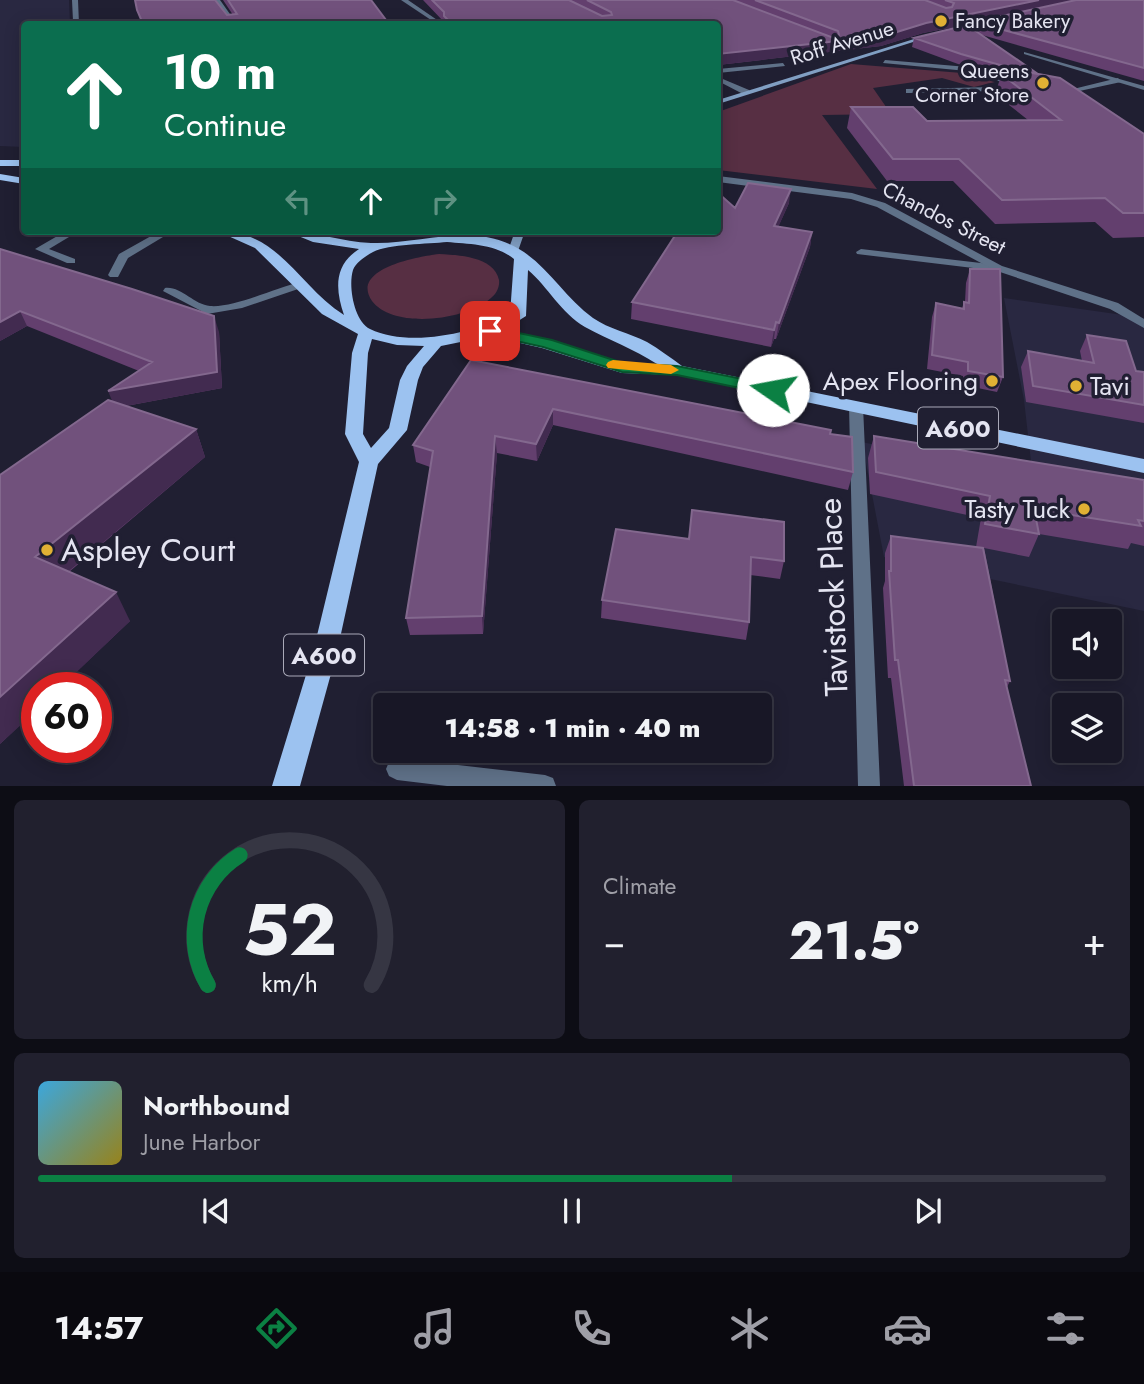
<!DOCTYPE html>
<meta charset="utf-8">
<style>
body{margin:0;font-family:Jost,sans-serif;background:#21202e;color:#f1f3f6;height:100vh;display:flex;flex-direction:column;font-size:26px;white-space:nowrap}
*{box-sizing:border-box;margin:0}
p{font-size:23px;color:#9f9fa7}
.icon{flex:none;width:38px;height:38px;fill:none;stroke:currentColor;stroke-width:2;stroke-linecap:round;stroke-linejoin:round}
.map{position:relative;height:786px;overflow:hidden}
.panel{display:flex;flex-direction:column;gap:14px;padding:14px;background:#0d0d15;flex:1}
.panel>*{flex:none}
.top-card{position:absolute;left:21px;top:21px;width:700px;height:214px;border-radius:7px;box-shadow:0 4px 18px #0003,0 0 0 2px #363643;background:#0b6e4f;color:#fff;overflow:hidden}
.tools{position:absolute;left:1052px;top:609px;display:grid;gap:14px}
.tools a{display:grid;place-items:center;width:70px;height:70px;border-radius:7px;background:#181726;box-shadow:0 4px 18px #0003,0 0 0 2px #363643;font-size:35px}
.speed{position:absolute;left:21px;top:672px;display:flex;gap:14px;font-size:35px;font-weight:700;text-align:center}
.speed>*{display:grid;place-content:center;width:91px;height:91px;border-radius:50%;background:#181726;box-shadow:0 4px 18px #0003,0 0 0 2px #363643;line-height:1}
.speed .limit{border:10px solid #d22;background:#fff;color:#111}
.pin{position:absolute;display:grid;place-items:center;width:60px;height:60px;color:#fff;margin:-30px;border-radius:14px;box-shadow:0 4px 10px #0006}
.me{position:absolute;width:77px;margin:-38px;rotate:282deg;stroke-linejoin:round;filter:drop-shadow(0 0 5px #0008)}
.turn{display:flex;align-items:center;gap:24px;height:147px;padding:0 28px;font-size:32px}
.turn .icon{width:91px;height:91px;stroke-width:2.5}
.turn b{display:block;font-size:49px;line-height:60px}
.lanes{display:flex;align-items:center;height:66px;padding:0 28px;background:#0003;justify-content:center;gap:35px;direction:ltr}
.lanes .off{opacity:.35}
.big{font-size:52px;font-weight:800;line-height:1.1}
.panel .card{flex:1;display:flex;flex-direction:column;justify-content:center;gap:10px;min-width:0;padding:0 24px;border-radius:10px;background:#21202e}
.panel .dial{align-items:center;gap:0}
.dial svg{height:182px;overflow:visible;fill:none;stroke:#363643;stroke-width:7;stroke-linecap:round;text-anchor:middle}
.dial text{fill:#f1f3f6;stroke:none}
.song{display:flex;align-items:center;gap:21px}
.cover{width:84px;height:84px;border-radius:10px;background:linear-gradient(135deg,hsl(200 70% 55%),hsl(50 70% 35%))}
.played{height:7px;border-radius:4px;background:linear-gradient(90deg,#0b8043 65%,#363643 65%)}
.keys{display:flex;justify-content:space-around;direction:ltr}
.heat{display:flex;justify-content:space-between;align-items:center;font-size:38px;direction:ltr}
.panel .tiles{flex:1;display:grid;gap:14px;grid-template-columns:1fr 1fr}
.card:last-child{grid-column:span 2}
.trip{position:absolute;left:373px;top:693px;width:399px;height:70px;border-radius:7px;background:#181726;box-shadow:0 4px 18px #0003,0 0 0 2px #363643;font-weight:800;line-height:70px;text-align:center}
.menu{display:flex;height:112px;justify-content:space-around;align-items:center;background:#0a090f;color:#9f9fa7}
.menu .icon{width:49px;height:49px}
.menu .active{color:#0b8043}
.menu b{font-size:32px;color:#f1f3f6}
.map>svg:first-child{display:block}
.built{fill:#292841}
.green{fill:#572f43}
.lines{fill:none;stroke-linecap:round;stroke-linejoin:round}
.lane{fill:#5f7188;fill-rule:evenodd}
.street{fill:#5f7188;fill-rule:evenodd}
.secondary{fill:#819fc3;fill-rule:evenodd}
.primary{fill:#9cc2f0;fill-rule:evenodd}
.wall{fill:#633f6e}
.shaded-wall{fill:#422b50}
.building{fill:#71517c;stroke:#83688e;stroke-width:2}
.route{fill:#0b8043;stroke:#07532c;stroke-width:2}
.slow{fill:#f59e0b}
.poi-dot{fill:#e0b034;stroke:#201f32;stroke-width:2.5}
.labels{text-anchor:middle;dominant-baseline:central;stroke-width:7;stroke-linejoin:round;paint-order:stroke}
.far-poi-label{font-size:21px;fill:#e4e4f1;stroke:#201f32;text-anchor:start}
.far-street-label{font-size:21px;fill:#e4e4f1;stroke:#201f32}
.shield{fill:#201f32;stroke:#a9a9b8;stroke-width:2}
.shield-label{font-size:24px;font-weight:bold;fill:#e4e4f1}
.poi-label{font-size:26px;fill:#e4e4f1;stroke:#201f32;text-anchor:end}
.near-poi-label{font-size:32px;fill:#e4e4f1;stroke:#201f32;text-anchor:start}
.near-street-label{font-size:32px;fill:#e4e4f1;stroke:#201f32}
</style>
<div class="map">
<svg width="1144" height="786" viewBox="0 0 1144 786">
<rect width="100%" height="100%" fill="#201f32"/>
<!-- built -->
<path class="built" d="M0,0h69l1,24h-46v123l-24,-1z
M1004,298l140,20v293l-260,-54 -22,-115 171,37 -9,-79z"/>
<!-- green -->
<path class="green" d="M851,64l111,9 33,9 -21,5 -32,-9 -69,10 18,26 -69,1 55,74 -159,-19v-58z
M439,254c18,1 55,2 60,26 1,7 -3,14 -8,18 -24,22 -97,32 -119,3 -23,-33 50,-45 67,-47z"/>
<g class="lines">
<!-- lane -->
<path class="lane" d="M72,0h6l1,24h-21l15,-3z
M885,60l83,7 53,18 -26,6 -86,2h-3v-4l89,-2 13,-3 -41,-13 -84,-8z
M1118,78l3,4 -60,13 -4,-2z
M66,231h13l-30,18 26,10v4h-8l-32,-14z
M160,231h13l-45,27 -10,19h-8l-2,-2 11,-21z
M861,249l137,16 6,3 -6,3 -141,-17 -1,-2z
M300,282l4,1v4l-62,21 -35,6 -44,-23 2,-3c16,-2 29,17 45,18 24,2 65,-18 90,-24z
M397,758l148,17 8,3 3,8h-109l-50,-6 -8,-4 -3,-7 3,-7z"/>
<!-- street -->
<path class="street" d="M214,0h6l17,24h-6z
M401,0h7l35,24h-6z
M1024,52l120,34v4l-120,-36z
M783,63l2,3 -67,7v-4z
M718,77l31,13 1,2 -7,2 -25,-13z
M718,176l134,17 33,10 117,63 116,37 26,16v9l-34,-19 -116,-39 -117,-63 -26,-8 -133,-17z
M856,402l7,4 17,380h-22l-9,-380z"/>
<!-- secondary -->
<path class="secondary" d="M927,35l5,1 -214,68v-4z
M452,231h13l-14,9h-8v-4z
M515,231h10l-7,20 -5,3 -5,-3z"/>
<!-- primary -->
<path class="primary" d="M0,160h24v6h-24z
M0,174l24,4v6l-24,-4z
M217,231c63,0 80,54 127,84 -9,-26 -10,-50 15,-66l-46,-7 -27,-11c29,0 56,11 85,12 49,2 101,-22 148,6 29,17 46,49 74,69 16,11 36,15 54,24 12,7 24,16 35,24l462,93v14l-467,-98 -55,-2 -80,-25 -52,-12 -49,10 -18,21 -5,13 -11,50 -29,34 -41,188 -37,134h-28l41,-134 46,-190 -14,-28 7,-81 6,-19 -36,-20 -67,-66zM447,242c22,2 49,2 67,17l-4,55c-36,19 -100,34 -140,15 -16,-8 -22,-43 -17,-59 3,-8 13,-14 20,-18 16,-8 55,-8 74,-10zM528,270c20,17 33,43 57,57 24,13 49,22 72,37l-34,-1 -70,-22 -49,-11 22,-14zM372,339l25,6 27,1 -17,20 -7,14 -11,48 -18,20 -8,-14 5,-81z"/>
</g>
<!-- wall -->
<path class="wall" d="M223,0h148l18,24h-247l-5,-14 90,5h6z
M423,0h721v81l-162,-46 56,39 106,60v103l-31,1 -18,-16 -100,2 -42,-43h-66l-40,-53 4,-21 76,14 101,-1 -33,-26 6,-18 -43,-12 -46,-17 2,-9 59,-10 1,-5 -51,10 -42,13 -163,19v-41h-273l-1,-2z
M789,203l-11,24 34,5 -2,15 -34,92h-2l-3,8 -140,-28 1,-17 103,-94z
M0,249l219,83 3,56 -96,18 70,23 9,28 -136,115 61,49 -130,123 112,-343 27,-30 -112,-45 -27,15z
M970,269l33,108 -6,15 -34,-7v-9l-36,-7 5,-52 4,-14 26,5 2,-6h1l1,-19z
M1087,335l49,36 8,1v51l-118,-21 -5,-35 7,-16 54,10 -2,-10z
M471,360l359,74 23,38 -5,18 -295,-65 -16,36 -40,-8 -14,181 -73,1 -4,-17 24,-151 -14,-5 -3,-17z
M874,436l270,44v66l-13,-3 -3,6 -89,-15 -10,23 -45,-9 26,133 -3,6 24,99h-127l-13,-108h-3l-5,-90 2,-7v-28l6,-17 85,11 5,-29 -111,-24 -2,-36z
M616,529l168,32 -4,18 -30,-4 -1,47 -3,18 -145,-22 1,-18z"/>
<!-- shaded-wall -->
<path class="shaded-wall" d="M1039,0h43l-108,22v1l-51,10 -42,13 -163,19v-11l208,-31z
M791,189l-2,14 -17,38 2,-15z
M812,232l-2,15 -34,92 3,-16z
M20,311l7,15 -27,15v-19z
M214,316l5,16 3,56 -107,20 -7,-17 109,-19z
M776,322l-2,17 -3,8 3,-17z
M553,409v16l-16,36 -1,-17z
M196,429l9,28 -154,129 -16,-29z
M495,436l2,17 -14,181 -1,-18z
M116,592l14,29 -70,67h-23v22l-37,34v-47z"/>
<!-- building -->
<path class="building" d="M135,0h80l12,15 10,-1 -9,-14h143l18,24h-246l-6,-14z
M432,0h137l33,16 10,-1 -1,-3 -24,-12h146l98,37 8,-2 -1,-4 -83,-31h170l21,8 6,-1 2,-4 -9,-3h94l-113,23 -42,13 -166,18v-30h-266l-8,-8v-4z
M1076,0h68v68l-170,-46z
M967,25l71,49 -17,-3 -60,-17 -47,-16z
M1022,71l38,7 84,56v79h-21l-18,-15 -103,2 -43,-41h-66l-42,-52h62l14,14 134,-1 -60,-46z
M748,183l43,6 -17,37 38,6 -33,91 -3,-1 -2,8 -142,-28 46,-71h40v-38l17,15z
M0,249l132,40 82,27 3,56 -109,19 44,-29 -132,-51 -20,11z
M970,269h30l3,108 -35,-6v-9l-36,-7 4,-52 28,6v-7l5,1z
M1087,335l39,6 10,30 8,1v33l-111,-19 -5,-35 66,12z
M471,360l360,70 -1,4 22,3 1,35 -300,-63 -17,35 -41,-8 -13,180 -76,2 27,-167 -20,-6z
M108,400l88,29 -161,128 81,35 -116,105v-222z
M874,436l270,44v41l-6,-1 3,6 -107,-17 5,25 -54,-10 5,-28 -114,-24z
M692,510l92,12v39l-33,-4 -2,65 -147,-22 14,-71 73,10z
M891,536l92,12 27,133 -5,-1 26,106h-117l-16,-126h-3l-6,-89h2z"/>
<!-- route -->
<path class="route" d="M490,327l62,13 71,23 54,3 96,19 8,5 -8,5 -96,-20 -55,-3 -79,-25 -58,-13 -2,-3z"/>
<!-- slow -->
<path class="slow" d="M613,360l58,5 8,5 -8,4 -63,-6 -2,-3 2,-3z"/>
<!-- markers -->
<g class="poi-dot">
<circle cx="941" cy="21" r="7"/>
<circle cx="1043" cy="83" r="7"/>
<circle cx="992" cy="381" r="7"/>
<circle cx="1076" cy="386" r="7"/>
<circle cx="1084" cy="509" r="7"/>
<circle cx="47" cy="550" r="7"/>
</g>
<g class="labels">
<!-- far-poi labels -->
<g class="far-poi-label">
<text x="955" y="21">Fancy Bakery</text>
<text x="1029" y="71" text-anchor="end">Queens<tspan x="1029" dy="24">Corner Store</tspan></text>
</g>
<!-- far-street labels -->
<g class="far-street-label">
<text transform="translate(842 43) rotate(-17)">Roff Avenue</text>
<text transform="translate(944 218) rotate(27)">Chandos Street</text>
</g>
<!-- shield labels -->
<g class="shield">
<rect x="918" y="407.5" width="80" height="41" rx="5"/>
<rect x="284" y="634.5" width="80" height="41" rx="5"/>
</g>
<g class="shield-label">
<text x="958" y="428">A600</text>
<text x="324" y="655">A600</text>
</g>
<!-- poi labels -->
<g class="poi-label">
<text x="978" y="381">Apex Flooring</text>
<text x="1090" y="386" text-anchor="start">Tavi</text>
<text x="1070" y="509">Tasty Tuck</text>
</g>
<!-- near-poi labels -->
<g class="near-poi-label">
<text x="61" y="550">Aspley Court</text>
</g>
<!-- near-street labels -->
<g class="near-street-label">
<text transform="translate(833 597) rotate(-92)">Tavistock Place</text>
</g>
</g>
</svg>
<div class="tools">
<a><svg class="icon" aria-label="sound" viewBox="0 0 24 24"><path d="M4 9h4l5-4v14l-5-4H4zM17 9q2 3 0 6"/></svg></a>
<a><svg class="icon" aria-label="layers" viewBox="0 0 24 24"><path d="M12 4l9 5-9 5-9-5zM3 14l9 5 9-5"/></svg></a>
</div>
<div class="speed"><div class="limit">60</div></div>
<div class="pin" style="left:490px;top:331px;background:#d93025"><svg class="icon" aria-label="arrive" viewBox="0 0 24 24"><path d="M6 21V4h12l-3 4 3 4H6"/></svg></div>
<svg class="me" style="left:773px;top:390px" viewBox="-20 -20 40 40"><circle r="19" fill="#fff"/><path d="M0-13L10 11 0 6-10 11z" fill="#0b8043"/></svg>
<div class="trip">14:58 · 1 min · 40 m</div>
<div class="top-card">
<div class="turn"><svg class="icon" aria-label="ahead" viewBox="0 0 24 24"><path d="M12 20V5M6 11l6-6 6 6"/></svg><div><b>10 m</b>Continue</div></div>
<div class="lanes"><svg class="icon off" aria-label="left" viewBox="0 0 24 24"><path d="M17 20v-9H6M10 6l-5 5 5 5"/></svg><svg class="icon" aria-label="ahead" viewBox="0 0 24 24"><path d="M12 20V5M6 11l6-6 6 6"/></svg><svg class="icon off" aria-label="right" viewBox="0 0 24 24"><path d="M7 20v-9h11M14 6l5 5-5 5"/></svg></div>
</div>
</div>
<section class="panel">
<div class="tiles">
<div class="card dial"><svg viewBox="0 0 100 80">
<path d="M14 69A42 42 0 1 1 86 69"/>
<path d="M14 69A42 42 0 0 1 28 12" stroke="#0b8043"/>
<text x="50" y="56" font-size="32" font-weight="700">52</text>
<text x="50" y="72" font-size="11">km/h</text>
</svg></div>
<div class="card"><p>Climate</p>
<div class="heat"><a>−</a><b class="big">21.5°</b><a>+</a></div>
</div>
<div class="card">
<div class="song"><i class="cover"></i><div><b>Northbound</b><p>June Harbor</p></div></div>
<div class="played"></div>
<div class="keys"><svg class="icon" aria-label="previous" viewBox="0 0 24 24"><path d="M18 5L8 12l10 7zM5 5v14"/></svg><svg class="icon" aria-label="pause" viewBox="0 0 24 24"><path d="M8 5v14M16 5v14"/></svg><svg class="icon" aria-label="next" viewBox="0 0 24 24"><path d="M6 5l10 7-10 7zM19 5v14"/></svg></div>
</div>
</div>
</section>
<nav class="menu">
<b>14:57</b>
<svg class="icon active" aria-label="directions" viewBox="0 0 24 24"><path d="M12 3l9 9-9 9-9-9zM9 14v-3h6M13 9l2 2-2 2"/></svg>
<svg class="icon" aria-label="music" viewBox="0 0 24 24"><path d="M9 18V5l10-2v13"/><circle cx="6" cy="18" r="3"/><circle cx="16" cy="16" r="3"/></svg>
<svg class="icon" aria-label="phone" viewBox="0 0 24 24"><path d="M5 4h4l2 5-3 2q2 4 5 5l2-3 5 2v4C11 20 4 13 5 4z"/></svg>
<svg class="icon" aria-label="climate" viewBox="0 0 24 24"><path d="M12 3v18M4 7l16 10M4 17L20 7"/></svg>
<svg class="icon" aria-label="car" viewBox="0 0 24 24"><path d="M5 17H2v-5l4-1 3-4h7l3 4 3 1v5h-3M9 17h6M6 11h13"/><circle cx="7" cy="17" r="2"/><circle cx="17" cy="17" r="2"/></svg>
<svg class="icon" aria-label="filters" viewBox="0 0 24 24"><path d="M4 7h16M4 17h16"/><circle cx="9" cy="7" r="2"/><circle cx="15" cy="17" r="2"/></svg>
</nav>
